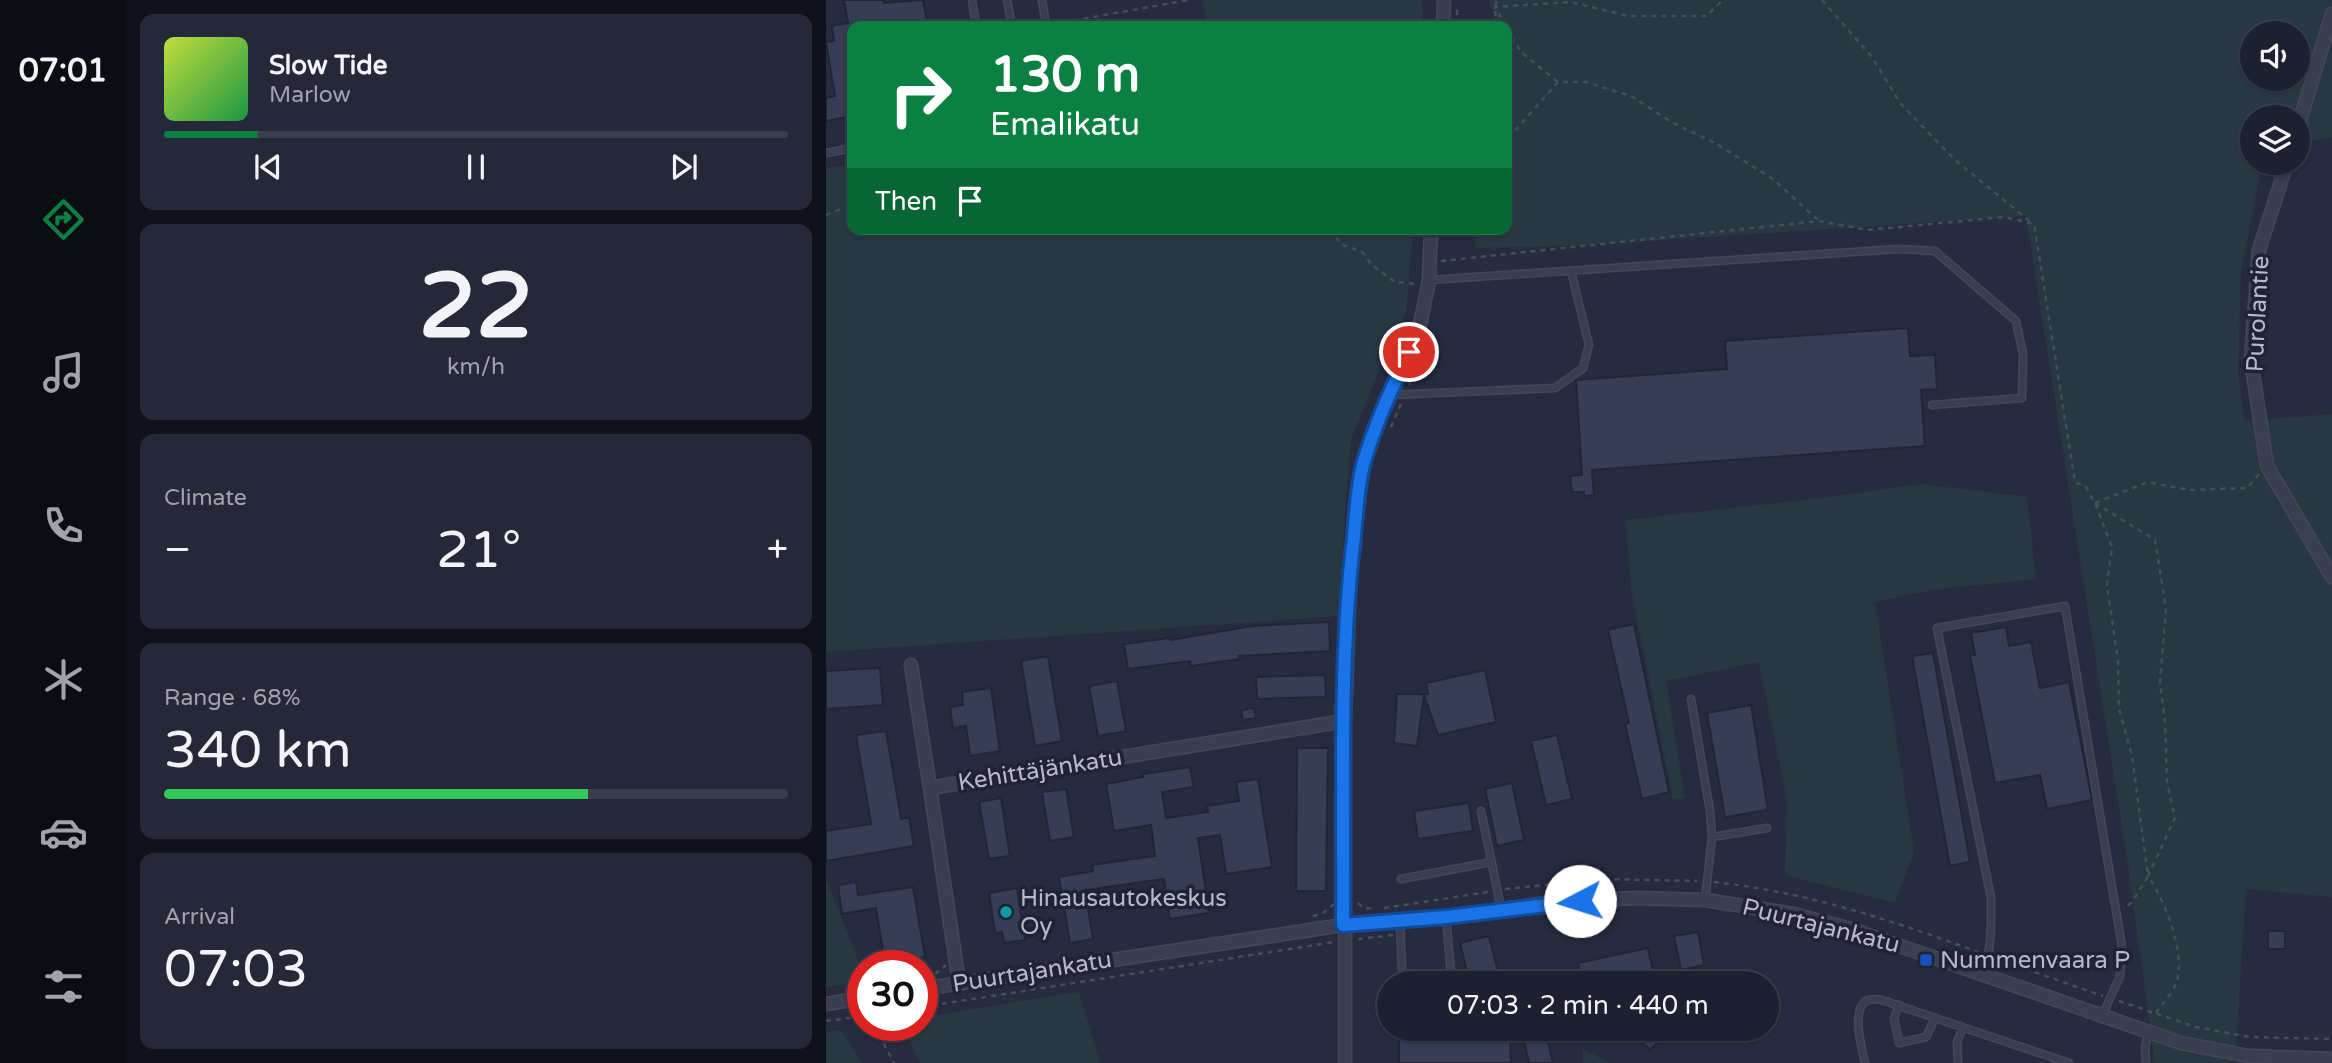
<!DOCTYPE html>
<meta charset="utf-8">
<style>
body{margin:0;font-family:"Varela Round",sans-serif;background:#252838;color:#f1f3f6;height:100vh;display:flex;flex-direction:column;font-size:26px;white-space:nowrap}
*{box-sizing:border-box;margin:0}
p{font-size:23px;color:#a0a3ab}
.icon{flex:none;width:38px;height:38px;fill:none;stroke:currentColor;stroke-width:2;stroke-linecap:round;stroke-linejoin:round}
.map{position:relative;flex:1;overflow:hidden}
.details{display:flex;flex-direction:column;gap:14px;padding:14px;background:#0f121a;width:700px}
.details>*{flex:none}
.guide{position:absolute;left:21px;top:21px;width:665px;height:214px;border-radius:14px;box-shadow:0 2px 5px #0004,0 0 0 2px #3a3e4c;background:#0b8043;color:#fff;overflow:hidden}
.tools{position:absolute;left:1414px;top:21px;display:grid;gap:14px}
.tools a{display:grid;place-items:center;width:70px;height:70px;border-radius:50%;background:#1c2030;box-shadow:0 2px 5px #0004,0 0 0 2px #3a3e4c;font-size:35px}
.speed{position:absolute;left:21px;top:950px;display:flex;gap:14px;font-size:35px;font-weight:700;text-align:center}
.speed>*{display:grid;place-content:center;width:91px;height:91px;border-radius:50%;background:#1c2030;box-shadow:0 2px 5px #0004,0 0 0 2px #3a3e4c;line-height:1}
.speed .limit{border:10px solid #d22;background:#fff;color:#111}
.pin{position:absolute;display:grid;place-items:center;width:60px;height:60px;color:#fff;margin:-30px;border:4px solid #fff;border-radius:50%;box-shadow:0 2px 7px #0007}
.me{position:absolute;width:77px;margin:-38px;rotate:265deg;stroke-linejoin:round;filter:drop-shadow(0 0 5px #0008)}
.turn{display:flex;align-items:center;gap:24px;height:147px;padding:0 28px;font-size:32px}
.turn .icon{width:91px;height:91px;stroke-width:2.5}
.turn b{display:block;font-size:49px;line-height:60px}
.then{display:flex;align-items:center;height:66px;padding:0 28px;background:#0003;gap:14px;font-size:26px}
.big{font-size:52px;font-weight:600;line-height:1.1}
.details .widget{flex:1;display:flex;flex-direction:column;justify-content:center;gap:10px;min-width:0;padding:0 24px;border-radius:14px;background:#252838}
.details .dial{align-items:center;gap:0}
.dial b{font-size:91px;line-height:1}
.song{display:flex;align-items:center;gap:21px}
.cover{width:84px;height:84px;border-radius:10px;background:linear-gradient(135deg,hsl(70 70% 55%),hsl(140 70% 35%))}
.played{height:7px;border-radius:4px;background:linear-gradient(90deg,#0b8043 15%,#3a3e4c 15%)}
.keys{display:flex;justify-content:space-around;direction:ltr}
.heat{display:flex;justify-content:space-between;align-items:center;font-size:38px;direction:ltr}
.charge{height:10px;border-radius:5px;background:linear-gradient(90deg,#34c759 68%,#3a3e4c 0)}
.trip{position:absolute;left:551px;top:971px;width:402px;height:70px;border-radius:35px;background:#1c2030;box-shadow:0 2px 5px #0004,0 0 0 2px #3a3e4c;font-weight:600;line-height:70px;text-align:center}
main{display:flex;flex:1;min-height:0}
.tab-bar{display:flex;flex-direction:column;width:126px;justify-content:space-around;align-items:center;background:#0b0d13;color:#a0a3ab}
.tab-bar .icon{width:49px;height:49px}
.tab-bar .on{color:#0b8043}
.tab-bar b{font-size:32px;color:#f1f3f6}
.map>svg:first-child{display:block}
.green{fill:#283841;fill-rule:evenodd}
.building{fill:#383d56;stroke:#212537;stroke-width:2}
.lines{fill:none;stroke-linecap:round;stroke-linejoin:round}
.lane-casing{stroke:#444759;stroke-width:9}
.street-casing{stroke:#444759;stroke-width:15}
.path{stroke:#415159;stroke-width:2.5;stroke-dasharray:5 5;stroke-linecap:butt}
.lane{stroke:#3a3e50;stroke-width:6}
.street{stroke:#3a3e50;stroke-width:12}
.route-casing{stroke:#114b97;stroke-width:18}
.route{stroke:#1a73e8;stroke-width:12}
.culture-dot{fill:#0f9aa8;stroke:#1f2335;stroke-width:2.5}
.transit-dot{fill:#1a4fb4;stroke:#1f2335;stroke-width:2.5}
.labels{text-anchor:middle;dominant-baseline:central;stroke-width:7;stroke-linejoin:round;paint-order:stroke}
.street-label{font-size:24px;fill:#b7b9ca;stroke:#1f2335}
.poi-label{font-size:24px;fill:#b7b9ca;stroke:#1f2335;text-anchor:start}
</style>
<main>
<nav class="tab-bar">
<b>07:01</b>
<svg class="icon on" aria-label="directions" viewBox="0 0 24 24"><path d="M12 3l9 9-9 9-9-9zM9 14v-3h6M13 9l2 2-2 2"/></svg>
<svg class="icon" aria-label="music" viewBox="0 0 24 24"><path d="M9 18V5l10-2v13"/><circle cx="6" cy="18" r="3"/><circle cx="16" cy="16" r="3"/></svg>
<svg class="icon" aria-label="phone" viewBox="0 0 24 24"><path d="M5 4h4l2 5-3 2q2 4 5 5l2-3 5 2v4C11 20 4 13 5 4z"/></svg>
<svg class="icon" aria-label="climate" viewBox="0 0 24 24"><path d="M12 3v18M4 7l16 10M4 17L20 7"/></svg>
<svg class="icon" aria-label="car" viewBox="0 0 24 24"><path d="M5 17H2v-5l4-1 3-4h7l3 4 3 1v5h-3M9 17h6M6 11h13"/><circle cx="7" cy="17" r="2"/><circle cx="17" cy="17" r="2"/></svg>
<svg class="icon" aria-label="filters" viewBox="0 0 24 24"><path d="M4 7h16M4 17h16"/><circle cx="9" cy="7" r="2"/><circle cx="15" cy="17" r="2"/></svg>
</nav>
<section class="details">
<div class="widget">
<div class="song"><i class="cover"></i><div><b>Slow Tide</b><p>Marlow</p></div></div>
<div class="played"></div>
<div class="keys"><svg class="icon" aria-label="previous" viewBox="0 0 24 24"><path d="M18 5L8 12l10 7zM5 5v14"/></svg><svg class="icon" aria-label="pause" viewBox="0 0 24 24"><path d="M8 5v14M16 5v14"/></svg><svg class="icon" aria-label="next" viewBox="0 0 24 24"><path d="M6 5l10 7-10 7zM19 5v14"/></svg></div>
</div>
<div class="widget dial"><b>22</b><p>km/h</p></div>
<div class="widget"><p>Climate</p>
<div class="heat"><a>−</a><b class="big">21°</b><a>+</a></div>
</div>
<div class="widget"><p>Range · 68%</p><b class="big">340 km</b><div class="charge"></div></div>
<div class="widget"><p>Arrival</p><b class="big">07:03</b></div>
</section>
<div class="map">
<svg width="1506" height="1063" viewBox="0 0 1506 1063">
<rect width="100%" height="100%" fill="#262b40"/>
<!-- green -->
<path class="green" d="M376,0h220l1,26h-215z
M662,0h844v138l-34,4v-25h-46v46h10l-21,109 -3,99 6,50 88,-7v483l-86,-8 -11,174h-80l-27,-198 -102,-649 -438,29 -113,3 2,-19h30v-203h-10zM1426,33h46v46h-46z
M26,164v65h561l-7,84 -21,42 -34,84 -7,86 -4,91 -514,36v-483z
M1095,484l106,13 9,82 -99,10 -62,13 39,250 -19,51 -110,-28 2,-75 -28,-138 -93,19 19,118h-12l-42,-210 -5,-69 195,-22z
M0,878l37,95v9l-37,5z
M253,992l21,71h-180l-18,-37h20v-9z
M15,1030l21,33h-36v-31z
M757,1049l27,14h-27z"/>
<!-- building -->
<path class="building" d="M18,0h40v3l39,-3 5,26h-76v90l-26,5v-23l9,-2 -9,-54 8,-1 -2,-15 16,-3z
M1082,328l2,28 25,-1 2,34 -16,1 4,56 -333,24 2,25 -10,1v-4h-12l-2,-16 12,-1 -6,-95 151,-11 -2,-28z
M503,622l1,29 -91,5 1,3 -49,7 -1,-5 -62,8 -4,-25 46,-6v2l82,-14z
M808,624l35,168 -27,7 -17,-75 4,-1 -21,-93z
M1180,627l3,19 22,-4 9,46 29,-6 23,118 -45,9 -7,-34 -45,8 -25,-128h5l-4,-22z
M1107,653l37,209 -20,4 -38,-210z
M222,656l14,85 -27,5 -14,-85z
M54,668l3,37 -57,4v-38z
M659,670l11,52 -58,13 -14,-40 -7,51 -23,-3 3,-49h31l-2,-11z
M499,675l1,22 -69,2 -1,-22z
M291,681l9,50 -28,5 -9,-50z
M165,688l9,63 -30,5 -4,-30 -13,2 -3,-21 13,-2 -1,-13z
M925,705l17,105 -43,7 -18,-104z
M428,708l2,10 -13,2 -2,-10z
M60,731l15,88 8,-2 5,29 -88,15v-30l45,-7 -15,-89z
M731,735l15,64 -26,6 -15,-64z
M471,748h31l-2,143h-30z
M364,767l4,20 -32,5 4,26 42,-6 -1,-6 32,-5 -3,-19 22,-3 14,88 -46,7 -6,-39 -22,3 11,75 -39,6 -6,-40 -79,11 8,49 -23,4 -11,-66 34,-6 -1,-6 63,-9 -4,-31 -37,6 -8,-47 37,-7v-3z
M686,783l12,57 -27,6 -12,-57z
M240,789l8,48 -24,4 -8,-49z
M175,798l9,58 -21,3 -10,-57z
M643,803l4,28 -55,8 -4,-28z
M30,882l2,13 55,-8 12,70 -40,6 -9,-55 -34,6 -4,-29z
M191,888l8,52 -21,3 -2,-11 -7,1 -6,-40z
M1442,931h17v18h-17z
M872,932l6,33 -23,5 -7,-34z
M663,936l12,48h-31l-10,-41z
M822,948l8,36h-74l-4,-21z
M573,1029h30v9l81,-2 1,27h-112z
M695,1029h24l8,34h-24z
M803,1029h30l6,6 -15,15z"/>
<g class="lines">
<defs>
<path id="lane" d="M146,0l4,26
M181,0l5,26
M216,0l4,26
M0,153l26,-5
M603,280l470,-31 36,2 81,70 7,33 -1,44 -90,7
M562,395l167,-7 28,-20 6,-23 -18,-74
M865,699l19,112 2,26 -7,63
M655,811l20,97
M886,837l55,-9
M575,879l91,-17
M620,917l6,67
M574,922l2,47
M1157,974c9,-26 8,-50 8,-76l-54,-270 128,-22 57,340 -2,30 -18,40
M1073,1005l-5,13 5,25 27,-6 9,-19
M1039,1063c-3,-14 -15,-56 3,-63 3,-1 7,0 11,-1l190,64
M1132,1063l-1,-21 6,-15
M1320,1063l-1,-16 4,-15"/>
<path id="street" d="M617,26l1,-26
M1472,127l34,-113
M1461,163l-28,87 -8,110 16,106 65,111
M85,665l19,123
M133,983l-29,-195 415,-67
M96,989l421,-64 103,-8 107,-15 83,-4 69,2 88,14 58,15 330,114 68,13 83,3
M0,1004l37,-6
M519,1063v-342l5,-142 13,-113 25,-71 31,-65 10,-50 2,-51"/>
</defs>
<!-- lane casing -->
<use href="#lane" class="lane-casing"/>
<!-- street casing -->
<use href="#street" class="street-casing"/>
<!-- path -->
<path class="path" d="M996,0l50,57 28,46 55,57 77,63
M228,24l135,-24
M631,25v-18
M670,26l-1,-19 2,-7
M680,26l-11,-19 76,-5 57,14h78l17,-16
M681,28l14,24 37,30
M681,136l5,-2 46,-52h28l45,14 42,27 42,20 58,36 46,42
M0,215l26,-10
M504,229l11,15 21,8 10,13 23,17 23,2
M615,261l378,-40 49,9 136,-13 30,7 41,258 11,5 9,16 17,44 -5,38 11,76 1,47 13,48 16,120 -15,25 -9,8
M583,385l10,-23
M565,427l10,-23
M1269,503l60,37 11,69 -6,74 5,38 2,61 8,36 -27,58c17,25 40,81 27,110 -4,9 -13,18 -19,27
M1269,503l53,-21 41,8 58,-2 12,-14
M888,882c93,10 180,39 267,71
M679,889l100,-10 92,2
M532,903l6,5 10,1
M558,908l104,-16
M487,916l10,-3 11,-9
M532,939l35,-4
M1171,959l106,37
M109,974l11,-9
M1293,1001l77,26 53,10 83,2
M96,1007l412,-65
M0,1021l37,-5
M48,1026l20,37"/>
<!-- lane -->
<use href="#lane" class="lane"/>
<!-- street -->
<use href="#street" class="street"/>
</g>
<g class="lines">
<defs>
<path id="route" d="M583,352c-17,36 -35,74 -46,113 -7,28 -7,60 -11,89 -13,123 -8,248 -9,371l103,-8 134,-16"/>
</defs>
<!-- route casing -->
<use href="#route" class="route-casing"/>
<!-- route -->
<use href="#route" class="route"/>
</g>
<!-- markers -->
<circle class="culture-dot" cx="180" cy="912" r="7"/>
<rect class="transit-dot" x="1093" y="953" width="14" height="14" rx="3.5"/>
<g class="labels">
<!-- street labels -->
<g class="street-label">
<text transform="translate(1432 314) rotate(-87)">Purolantie</text>
<text transform="translate(214 770) rotate(-9)">Kehittäjänkatu</text>
<text transform="translate(995 926) rotate(14)">Puurtajankatu</text>
<text transform="translate(206 972) rotate(-9)">Puurtajankatu</text>
</g>
<!-- poi labels -->
<g class="poi-label">
<text x="194" y="898">Hinausautokeskus<tspan x="194" dy="28">Oy</tspan></text>
<text x="1114" y="960">Nummenvaara P</text>
</g>
</g>
</svg>
<div class="tools">
<a><svg class="icon" aria-label="sound" viewBox="0 0 24 24"><path d="M4 9h4l5-4v14l-5-4H4zM17 9q2 3 0 6"/></svg></a>
<a><svg class="icon" aria-label="layers" viewBox="0 0 24 24"><path d="M12 4l9 5-9 5-9-5zM3 14l9 5 9-5"/></svg></a>
</div>
<div class="speed"><div class="limit">30</div></div>
<div class="pin" style="left:583px;top:352px;background:#d93025"><svg class="icon" aria-label="arrive" viewBox="0 0 24 24"><path d="M6 21V4h12l-3 4 3 4H6"/></svg></div>
<svg class="me" style="left:754px;top:901px" viewBox="-20 -20 40 40"><circle r="19" fill="#fff"/><path d="M0-13L10 11 0 6-10 11z" fill="#1a73e8"/></svg>
<div class="trip">07:03 · 2 min · 440 m</div>
<div class="guide">
<div class="turn"><svg class="icon" aria-label="right" viewBox="0 0 24 24"><path d="M7 20v-9h11M14 6l5 5-5 5"/></svg><div><b>130 m</b>Emalikatu</div></div>
<div class="then">Then<svg class="icon" aria-label="arrive" viewBox="0 0 24 24"><path d="M6 21V4h12l-3 4 3 4H6"/></svg></div>
</div>
</div>
</main>
